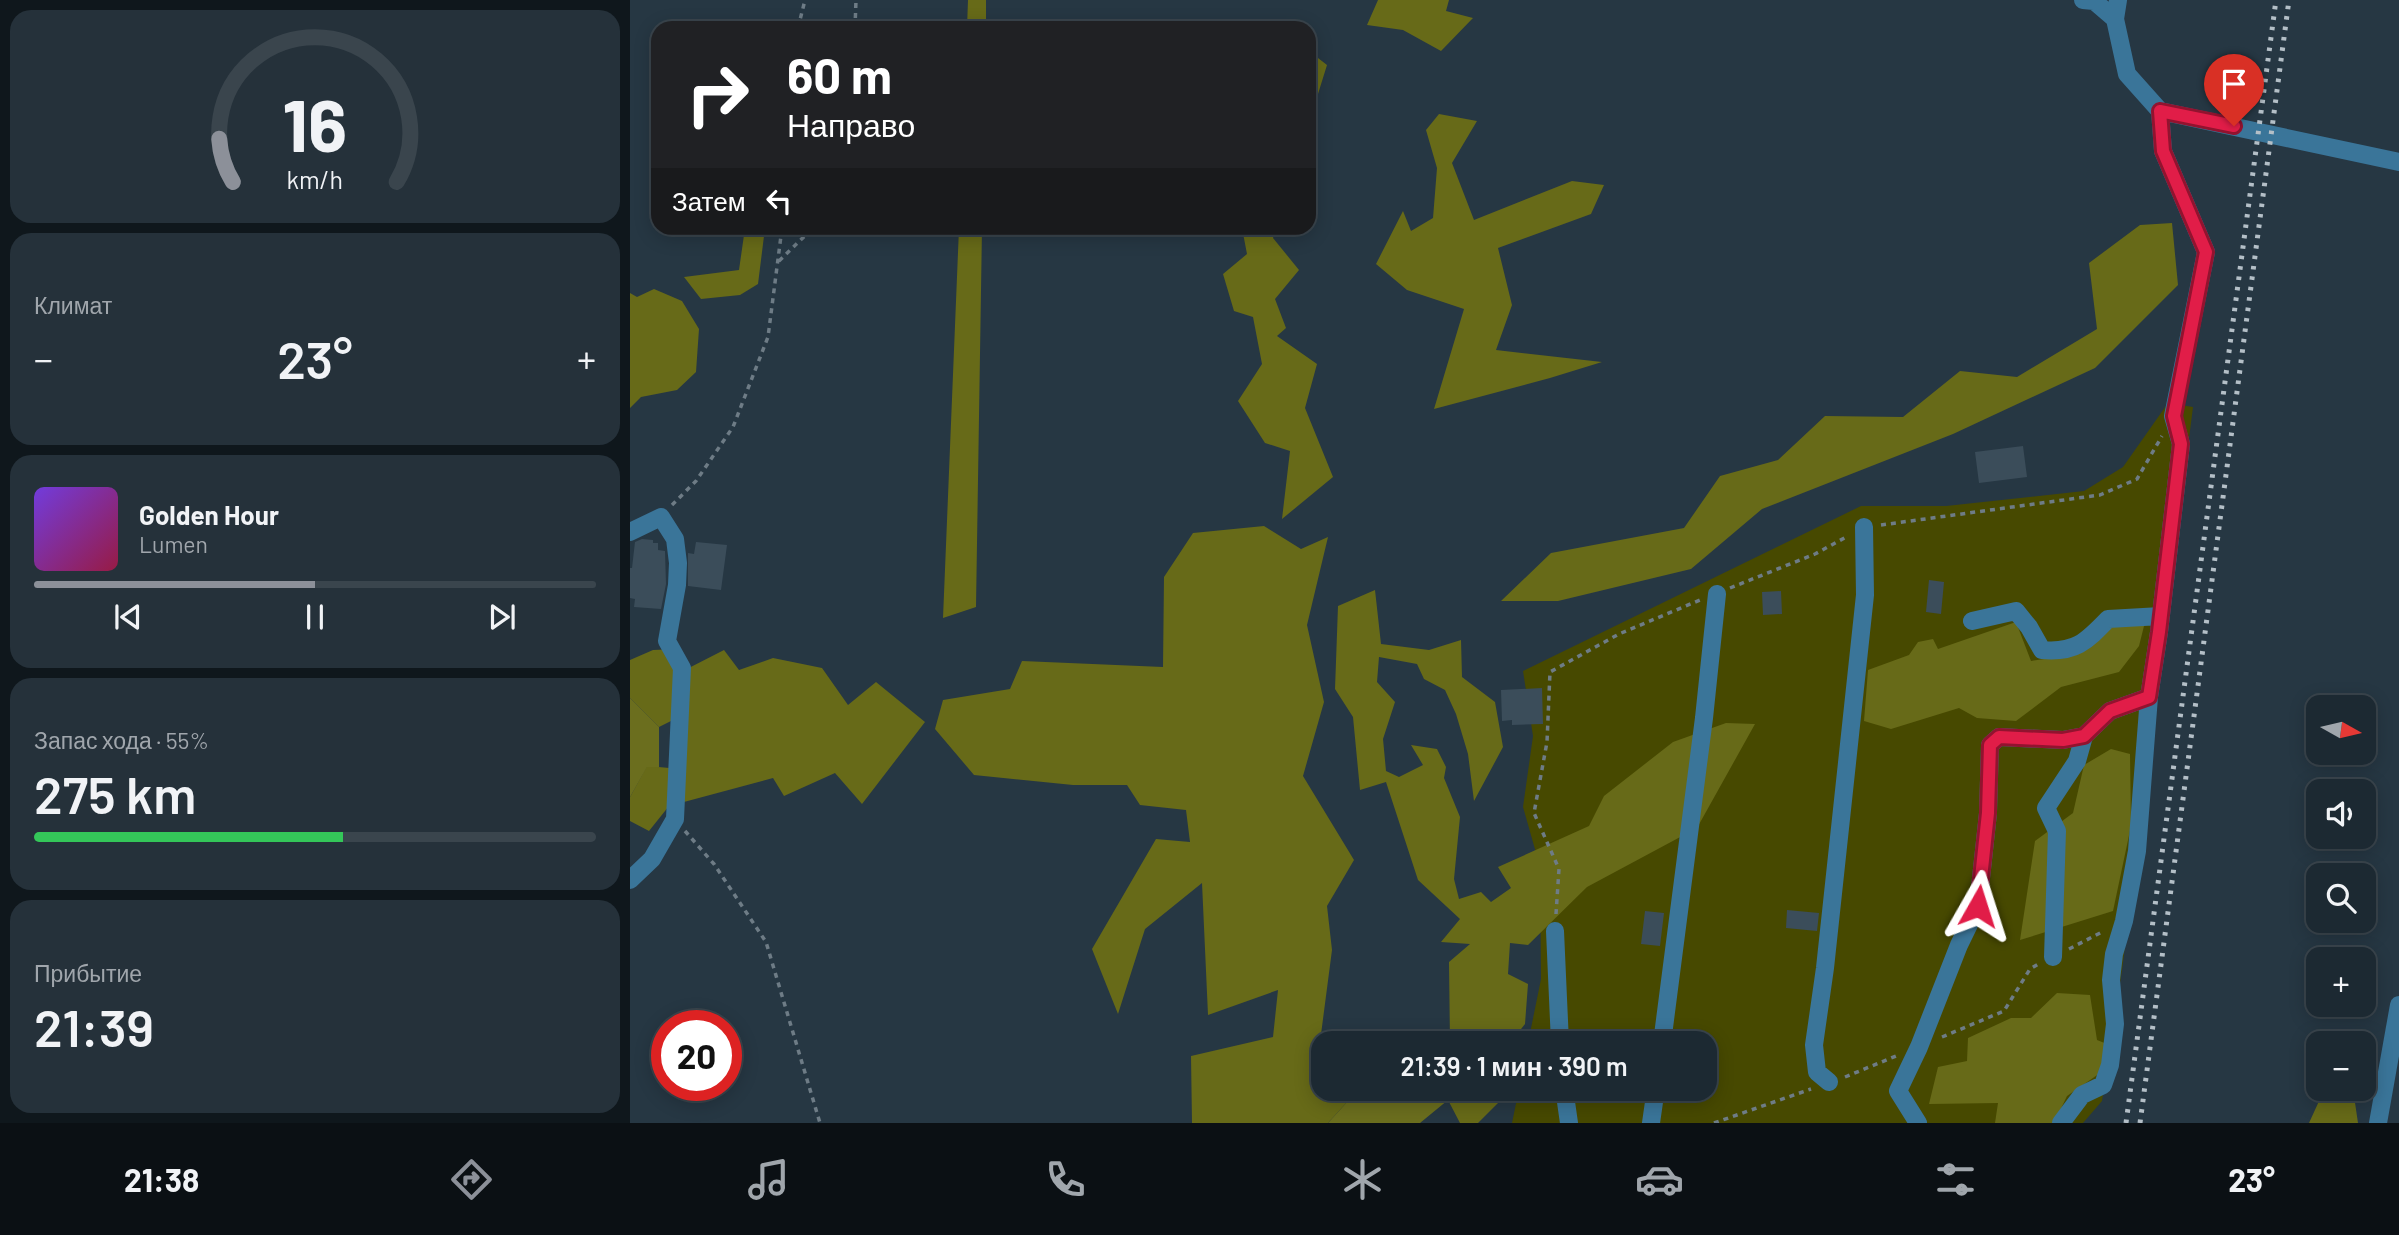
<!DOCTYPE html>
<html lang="ru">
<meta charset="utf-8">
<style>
body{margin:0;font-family:Barlow,sans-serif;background:#25313a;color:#f1f3f6;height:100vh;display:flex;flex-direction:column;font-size:26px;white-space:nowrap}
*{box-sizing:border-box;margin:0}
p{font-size:23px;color:#a0a6ac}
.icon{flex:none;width:38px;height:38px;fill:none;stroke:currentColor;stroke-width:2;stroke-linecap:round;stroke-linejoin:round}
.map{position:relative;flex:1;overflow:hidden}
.panel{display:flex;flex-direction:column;gap:10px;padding:10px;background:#0f171c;width:630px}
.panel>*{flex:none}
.top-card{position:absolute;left:21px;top:21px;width:665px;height:214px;border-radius:21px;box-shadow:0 4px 18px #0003,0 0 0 2px #3a454d;background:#202124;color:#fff;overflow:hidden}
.needle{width:46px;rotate:98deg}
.tools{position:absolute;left:1676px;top:695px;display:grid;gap:14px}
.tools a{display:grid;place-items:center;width:70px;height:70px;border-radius:14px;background:#1c2932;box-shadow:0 4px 18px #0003,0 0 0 2px #3a454d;font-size:35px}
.speed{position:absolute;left:21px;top:1010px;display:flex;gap:14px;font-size:35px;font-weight:700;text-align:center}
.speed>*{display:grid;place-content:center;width:91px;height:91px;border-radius:50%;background:#1c2932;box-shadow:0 4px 18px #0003,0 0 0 2px #3a454d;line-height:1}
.speed .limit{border:10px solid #d22;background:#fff;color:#111}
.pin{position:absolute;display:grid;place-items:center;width:60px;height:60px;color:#fff;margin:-72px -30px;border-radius:50% 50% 50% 0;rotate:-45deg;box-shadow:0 0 7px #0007}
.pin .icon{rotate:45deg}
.me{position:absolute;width:77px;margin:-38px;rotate:6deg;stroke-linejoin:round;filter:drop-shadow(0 0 5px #0008)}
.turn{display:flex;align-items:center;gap:24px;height:147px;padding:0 21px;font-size:32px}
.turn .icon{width:91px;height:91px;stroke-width:2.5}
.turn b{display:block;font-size:49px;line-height:60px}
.then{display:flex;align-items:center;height:66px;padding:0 21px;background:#0003;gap:14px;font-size:26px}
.big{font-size:52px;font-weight:600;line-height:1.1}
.panel .widget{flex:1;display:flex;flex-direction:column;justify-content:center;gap:10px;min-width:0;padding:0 24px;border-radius:21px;background:#25313a}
.panel .dial{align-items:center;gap:0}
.dial svg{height:182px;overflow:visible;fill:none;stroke:#3a454d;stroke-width:7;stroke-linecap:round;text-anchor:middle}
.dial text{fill:#f1f3f6;stroke:none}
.song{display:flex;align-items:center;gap:21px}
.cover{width:84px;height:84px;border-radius:10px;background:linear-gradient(135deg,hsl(260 70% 55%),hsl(340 70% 35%))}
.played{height:7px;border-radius:4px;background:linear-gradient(90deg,#8c9099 50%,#3a454d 50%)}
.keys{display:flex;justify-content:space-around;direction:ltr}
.heat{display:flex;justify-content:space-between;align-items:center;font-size:38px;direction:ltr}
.charge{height:10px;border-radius:5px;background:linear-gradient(90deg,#34c759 55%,#3a454d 0)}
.trip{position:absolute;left:681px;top:1031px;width:406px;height:70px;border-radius:21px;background:#1c2932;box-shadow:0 4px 18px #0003,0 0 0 2px #3a454d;font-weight:600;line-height:70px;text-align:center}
.dock{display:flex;height:112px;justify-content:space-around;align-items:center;background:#0b1014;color:#a0a6ac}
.dock .icon{width:49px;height:49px}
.dock .current{color:#8c9099}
.dock b{font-size:32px;color:#f1f3f6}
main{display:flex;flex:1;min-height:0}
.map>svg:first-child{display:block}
.green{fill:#474900}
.forest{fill:#676a18}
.water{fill:#6b6e1e}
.building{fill:#3b4d5a}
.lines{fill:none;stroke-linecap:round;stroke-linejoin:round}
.path{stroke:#6e7c86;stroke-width:3.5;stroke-dasharray:5 5;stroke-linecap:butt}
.minor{stroke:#3a7599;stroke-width:18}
.rail{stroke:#b4bfc7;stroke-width:5;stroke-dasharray:3.5 7;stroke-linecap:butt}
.route-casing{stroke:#92132f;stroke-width:18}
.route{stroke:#e11d48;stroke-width:12}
</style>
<main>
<section class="panel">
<div class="widget dial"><svg viewBox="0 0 100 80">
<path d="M14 69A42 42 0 1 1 86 69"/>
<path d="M14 69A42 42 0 0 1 8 50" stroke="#8c9099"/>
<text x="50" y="56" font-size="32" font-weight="700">16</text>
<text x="50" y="72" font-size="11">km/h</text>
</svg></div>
<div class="widget"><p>Климат</p>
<div class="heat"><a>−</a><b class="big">23°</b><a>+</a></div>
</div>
<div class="widget">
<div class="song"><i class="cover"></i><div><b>Golden Hour</b><p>Lumen</p></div></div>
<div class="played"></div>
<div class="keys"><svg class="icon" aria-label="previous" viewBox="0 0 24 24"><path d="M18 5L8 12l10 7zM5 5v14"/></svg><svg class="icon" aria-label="pause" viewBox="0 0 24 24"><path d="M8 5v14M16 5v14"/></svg><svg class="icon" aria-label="next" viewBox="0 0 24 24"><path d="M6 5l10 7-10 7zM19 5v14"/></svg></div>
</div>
<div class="widget"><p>Запас хода · 55%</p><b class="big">275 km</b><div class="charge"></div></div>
<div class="widget"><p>Прибытие</p><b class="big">21:39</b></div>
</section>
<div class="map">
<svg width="1769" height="1123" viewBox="0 0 1769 1123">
<rect width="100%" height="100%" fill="#263743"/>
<!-- green -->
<path class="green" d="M1538,403l25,4 -71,563 -20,131 -19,22h-571l7,-34 185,-1v-45h-176l13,-64 -1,-112 -17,-60 10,-71 -10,-65 338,-165h85l138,-15 39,-24z"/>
<!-- forest -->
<path class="forest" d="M338,0h18v28h-19z
M748,0h71l-3,11 27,7 -32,33 -38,-21 -36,-5z
M679,51l18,14 -18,58z
M809,114l38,7 -25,42 22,57 98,-39 32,4 -13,29 -93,34 14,57 -16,45 106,12 -52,16 -116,31 30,-100 -57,-19 -31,-26 27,-53 8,20 22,-13 4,-50 -11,-38z
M1542,223l6,62 -83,83 -142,66 -191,75 -71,60 -133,32h-57l50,-48 133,-25 36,-52 58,-16 47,-44 78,1 57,-46 57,6 80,-48 -8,-66 51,-38z
M115,228h25l-6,8 -6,48 -18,11 -39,4 -17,-22 55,-7z
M329,228h23l-6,379 -33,11z
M612,228h34l-3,10 26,32 -24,29 11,29 -9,8 40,28 -12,44 28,69 -51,42 8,-68 -25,-8 -27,-42 24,-37 -9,-47 -19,-6 -11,-37 24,-20z
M24,289l28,12 17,28 -3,43 -19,18 -36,7 -11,11v-115l7,4z
M634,526l37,23 27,-12 -21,88 17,77 -21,74 51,84 -27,46 5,44 -12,92 3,1v45l36,1 -31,34h-136l-1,-67 82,-19 5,-47 -70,25 -6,-132 -57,46 -27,85 -26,-65 64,-110 34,3 -4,-32 -46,-5 -13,-20h-54l-99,-10 -39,-46 8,-29 67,-11 12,-28 141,6 1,-90 29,-44z
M745,590l6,54 48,6 32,-10 1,37 33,25 8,45 -29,54 -6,-47 -12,-40 -11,-24 -21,-11 -7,-15 -38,-7 -2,25 18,20 -12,37 3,32 13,6 24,-12 -12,-20 26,4 9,18 -2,11 16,39 -6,62 5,20 22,-7 10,10 20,-14 -13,-21 91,-41 15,-30 69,-54 53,-19 29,1 -58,104 -110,59 -59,58 -18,-2 -2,31 20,10 -3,40 -15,19h-60l-1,-81 21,-18 -29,-2 19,-23 -42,-39 -32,-98 -26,8 -7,-73 -18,-28 3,-83z
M1479,621l36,1 -6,24 -20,26 -58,15 -45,34 -39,-3 -18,-10 -68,21 -27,-8 4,-51 41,-15 9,-13 15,-3 5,10 78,-27 15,39 34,-5z
M47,649l2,24 45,-23 15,20 34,-12 49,10 26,37 28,-23 49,40 -63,82 -27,-31 -51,23 -11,-18 -104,28 -20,25 -19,-10v-24l17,-31 34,3v-53l-22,11 -29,-29v-38l23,-10z
M1481,749l19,5 1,72 -18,85 -93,29 15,-99 38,-28 11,-48z
M1427,993l33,2 7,45 10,4 -4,27 -36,25 -13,27h-59l3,-20 -69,1 9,-37 29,-6 1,-23 43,-20h20z
M1695,1088l28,1 5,34h-49z
M818,1089h51l-1,14 -20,20h-18l-12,-23z"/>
<!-- water -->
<path class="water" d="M0,698l29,29v40h-12l-17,30z
M729,1089h89v11l-28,23h-92z"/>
<!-- building -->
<path class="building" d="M1393,446l4,31 -48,6 -4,-31z
M12,539l11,1v3h5v7l7,1 1,33 -5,25 -27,-2 1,-8 -5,-1v-30h2l3,-26z
M66,542l31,3 -6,45 -33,-4v-33l6,1z
M1299,580l15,2 -3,32 -15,-2z
M1151,591l1,23 -19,1 -1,-23z
M912,688l1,36 -31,1v-5l-10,1 -1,-31z
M1157,910l32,3 -2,18 -31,-3z
M1015,911l19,2 -4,33 -19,-2z"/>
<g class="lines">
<!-- path -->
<path class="path" d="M168,28l7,-28
M225,28l1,-28
M149,261l34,-33
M42,505l24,-24 37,-54 35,-90 14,-109
M1251,525l219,-30 37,-16 25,-43
M1100,588l85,-34 33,-18
M55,831l29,33 52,78 54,181
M926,914l3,-45 -25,-56 13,-71 3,-70 69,-38 81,-34
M1439,949l33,-17
M1312,1037l62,-26 26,-42 10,-6
M1215,1077l51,-21
M1084,1123l97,-34"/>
<!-- minor -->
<path class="minor" d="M1453,0l11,1 21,18
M1530,111l239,51
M0,532l31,-15 14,22 3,24 -1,22 -10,56 15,27 -7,151 -23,40 -22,21
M1342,621l44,-10 13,16 13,23c33,3 44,-8 66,-31l53,-3
M925,931l5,112
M1423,957l4,-126 -11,-23 31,-47 7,-25 26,-25 39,-14
M1032,1043l42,-325 13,-124
M1199,1082l-12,-10 -3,-27 11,-77 40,-373 -1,-68
M934,1088l5,35
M1021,1123l5,-35
M1288,1123l-20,-32 21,-44 40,-102 19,-39 10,-93 2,-68 9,-8 64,3 21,-4
M1431,1123l21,-28 21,-10 7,-20 5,-41 -4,-44 3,-26 10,-33 13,-70 12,-154 10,-65 22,-188 -8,-28 33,-164 -43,-101 -3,-40 -33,-37 -12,-55 3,-19
M1748,1123l21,-118"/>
<!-- rail -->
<path class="rail" d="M1496,1123l150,-1123
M1510,1123l149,-1123"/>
</g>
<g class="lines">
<defs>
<path id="route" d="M1348,906l10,-93 2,-68 9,-8 64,3 21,-4 26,-25 39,-14 10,-65 22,-188 -7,-28 32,-164 -43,-101 -3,-40 74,15"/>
</defs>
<!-- route casing -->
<use href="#route" class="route-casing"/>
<!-- route -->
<use href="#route" class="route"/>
</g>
</svg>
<div class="tools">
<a><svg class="needle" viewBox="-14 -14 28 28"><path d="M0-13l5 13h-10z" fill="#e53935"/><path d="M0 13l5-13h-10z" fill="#a0a6ac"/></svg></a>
<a><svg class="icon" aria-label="sound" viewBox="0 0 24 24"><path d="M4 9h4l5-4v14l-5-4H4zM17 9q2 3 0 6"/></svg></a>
<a><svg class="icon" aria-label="search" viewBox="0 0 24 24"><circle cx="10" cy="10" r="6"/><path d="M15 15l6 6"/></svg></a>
<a>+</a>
<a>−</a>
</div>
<div class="speed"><div class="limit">20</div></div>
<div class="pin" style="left:1604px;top:126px;background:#d93025"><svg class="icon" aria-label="arrive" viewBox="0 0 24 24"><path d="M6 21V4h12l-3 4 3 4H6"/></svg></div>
<svg class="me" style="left:1348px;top:906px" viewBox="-20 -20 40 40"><path d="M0-17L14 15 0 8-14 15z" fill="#e11d48" stroke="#fff" stroke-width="4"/></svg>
<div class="trip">21:39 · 1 мин · 390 m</div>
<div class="top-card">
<div class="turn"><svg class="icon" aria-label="right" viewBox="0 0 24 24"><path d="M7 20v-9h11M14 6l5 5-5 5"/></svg><div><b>60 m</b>Направо</div></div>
<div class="then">Затем<svg class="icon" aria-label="left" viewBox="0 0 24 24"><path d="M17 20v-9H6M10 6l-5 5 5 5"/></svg></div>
</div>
</div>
</main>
<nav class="dock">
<b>21:38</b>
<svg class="icon current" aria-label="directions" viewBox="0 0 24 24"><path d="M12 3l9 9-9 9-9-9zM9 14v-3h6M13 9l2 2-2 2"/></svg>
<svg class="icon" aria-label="music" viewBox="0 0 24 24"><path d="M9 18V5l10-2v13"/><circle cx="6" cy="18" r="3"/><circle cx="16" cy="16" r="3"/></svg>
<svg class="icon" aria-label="phone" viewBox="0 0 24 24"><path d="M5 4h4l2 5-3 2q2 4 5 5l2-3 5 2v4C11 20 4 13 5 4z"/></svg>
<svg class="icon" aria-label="climate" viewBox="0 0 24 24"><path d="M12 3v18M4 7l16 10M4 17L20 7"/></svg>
<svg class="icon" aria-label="car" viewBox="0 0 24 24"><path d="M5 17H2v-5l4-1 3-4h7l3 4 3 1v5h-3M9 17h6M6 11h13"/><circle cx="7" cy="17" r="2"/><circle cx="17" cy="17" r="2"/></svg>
<svg class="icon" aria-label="filters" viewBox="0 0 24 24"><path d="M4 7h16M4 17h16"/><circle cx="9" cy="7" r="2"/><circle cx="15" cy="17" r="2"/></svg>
<b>23°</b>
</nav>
